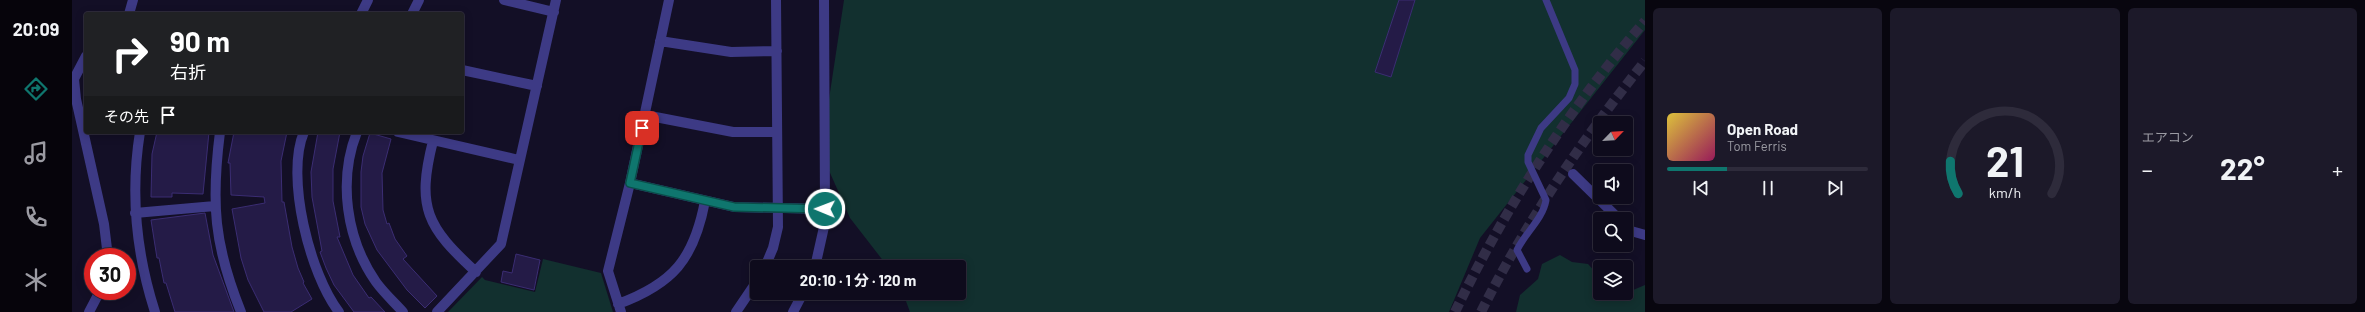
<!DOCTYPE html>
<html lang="ja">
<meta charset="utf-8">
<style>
body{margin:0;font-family:Barlow,"Noto Sans JP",sans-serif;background:#1c1929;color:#f1f3f6;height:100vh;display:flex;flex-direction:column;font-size:15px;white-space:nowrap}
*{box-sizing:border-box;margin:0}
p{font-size:13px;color:#9b9ba3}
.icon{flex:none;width:22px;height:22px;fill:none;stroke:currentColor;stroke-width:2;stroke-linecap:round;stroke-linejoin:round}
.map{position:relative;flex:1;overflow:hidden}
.details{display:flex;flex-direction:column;gap:8px;padding:8px;background:#08060f;width:720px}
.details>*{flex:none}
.hud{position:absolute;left:12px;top:12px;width:380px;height:122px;border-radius:4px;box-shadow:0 2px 10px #0003,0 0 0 1px #2e2b3b;background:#202124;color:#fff;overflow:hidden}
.needle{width:26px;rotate:65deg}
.tools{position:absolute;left:1521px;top:116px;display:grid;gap:8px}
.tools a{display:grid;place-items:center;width:40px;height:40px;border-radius:4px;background:#0e0b1c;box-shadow:0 2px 10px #0003,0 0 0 1px #2e2b3b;font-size:20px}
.speed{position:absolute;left:12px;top:248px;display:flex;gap:8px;font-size:20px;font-weight:700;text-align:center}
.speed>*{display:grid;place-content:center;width:52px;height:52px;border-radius:50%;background:#0e0b1c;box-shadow:0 2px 10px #0003,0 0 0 1px #2e2b3b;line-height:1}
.speed .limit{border:6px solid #d22;background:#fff;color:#111}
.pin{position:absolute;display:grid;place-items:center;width:34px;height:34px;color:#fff;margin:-17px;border-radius:8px;box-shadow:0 2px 6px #0006}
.me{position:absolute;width:44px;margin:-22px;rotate:271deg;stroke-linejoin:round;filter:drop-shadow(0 0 3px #0008)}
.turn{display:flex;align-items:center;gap:14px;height:84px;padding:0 20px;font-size:18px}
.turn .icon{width:52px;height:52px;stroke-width:2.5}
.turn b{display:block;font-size:28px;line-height:34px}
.then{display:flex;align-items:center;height:38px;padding:0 20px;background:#0003;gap:8px;font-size:15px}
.big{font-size:30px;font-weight:700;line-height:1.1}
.details .tile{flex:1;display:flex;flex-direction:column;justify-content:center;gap:6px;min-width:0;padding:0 14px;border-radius:6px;background:#1c1929}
.details .dial{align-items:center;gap:0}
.dial svg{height:104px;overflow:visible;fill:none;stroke:#2e2b3b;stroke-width:7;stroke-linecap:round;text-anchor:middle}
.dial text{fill:#f1f3f6;stroke:none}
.song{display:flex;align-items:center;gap:12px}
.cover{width:48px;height:48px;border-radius:6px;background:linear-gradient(135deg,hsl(50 70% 55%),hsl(330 70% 35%))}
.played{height:4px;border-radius:2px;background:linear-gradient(90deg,#0f766e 30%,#2e2b3b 30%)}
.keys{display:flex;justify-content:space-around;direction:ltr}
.heat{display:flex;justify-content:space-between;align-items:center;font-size:22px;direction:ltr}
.details .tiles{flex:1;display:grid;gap:8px;grid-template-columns:repeat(3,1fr)}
.trip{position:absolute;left:678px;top:260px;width:216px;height:40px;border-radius:4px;background:#0e0b1c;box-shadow:0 2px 10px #0003,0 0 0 1px #2e2b3b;font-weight:700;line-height:40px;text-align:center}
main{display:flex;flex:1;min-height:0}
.tabs{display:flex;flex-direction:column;width:72px;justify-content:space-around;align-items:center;background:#06040b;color:#9b9ba3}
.tabs .icon{width:28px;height:28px}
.tabs .selected{color:#0f766e}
.tabs b{font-size:18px;color:#f1f3f6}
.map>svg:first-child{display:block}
.green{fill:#12302f}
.building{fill:#241b47;stroke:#3b2d73}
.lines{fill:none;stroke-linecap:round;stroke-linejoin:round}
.primary-tunnel{stroke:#312d47;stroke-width:10;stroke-dasharray:10 5;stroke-linecap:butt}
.lane{stroke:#3d3a85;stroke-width:7}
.street{stroke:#3d3a85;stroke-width:10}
.route-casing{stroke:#0a4d48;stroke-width:10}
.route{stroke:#0f766e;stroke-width:7}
</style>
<main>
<nav class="tabs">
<b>20:09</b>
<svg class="icon selected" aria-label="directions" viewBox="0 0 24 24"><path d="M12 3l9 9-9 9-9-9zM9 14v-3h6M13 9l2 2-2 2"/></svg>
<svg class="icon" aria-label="music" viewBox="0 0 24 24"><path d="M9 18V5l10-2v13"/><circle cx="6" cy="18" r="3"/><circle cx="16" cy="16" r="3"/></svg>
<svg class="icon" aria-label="phone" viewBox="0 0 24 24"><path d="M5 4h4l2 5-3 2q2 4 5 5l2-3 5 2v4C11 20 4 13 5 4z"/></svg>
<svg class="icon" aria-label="climate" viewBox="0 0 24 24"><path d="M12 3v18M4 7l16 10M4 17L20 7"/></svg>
</nav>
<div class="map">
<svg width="1573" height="312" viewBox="0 0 1573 312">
<rect width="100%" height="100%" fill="#130f26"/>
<!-- green -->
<path class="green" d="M772,0h801v30l-165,208 -31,74h-539l-7,-19h56v-26h-71l-38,-49 -23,-52 -1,-47z
M1488,255l12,7 16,2 12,13v16h26l19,-8v27h-129l4,-17 18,-16 4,-15z
M471,259l58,14 12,39h-165l34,-35 3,3 50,12z"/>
<!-- building -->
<path class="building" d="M1327,0h16l-24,77 -16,-5z
M85,132h52l-6,62 -31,-1v4h-21l1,-43z
M162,132h53l-6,29 1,41h2l8,45 6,21 6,14 -1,1 9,16 -21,13h-27l-16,-32 -7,-22 -9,-49 33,-6 -1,-6 -33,-2 -1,-32h-2z
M246,132h22l-7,37v32l7,36h-3l16,38 16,23 2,-1 14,15h-31l-20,-27 -8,-17 -6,-16 2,-1 -10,-54 -1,-25z
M298,133l21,6 -9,34 1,37 4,14 2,-1 6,16 12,17 -4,3 34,37 -12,12 -18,-18 -30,-40 -12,-26 -4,-17v-35l2,-16z
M133,213l8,42 21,57h-59l-9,-29h-2l-5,-25h-2l-6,-38z
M444,254l24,6 -6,30 -33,-8 2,-11 9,2z"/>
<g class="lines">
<!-- primary-tunnel -->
<path class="primary-tunnel" d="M1383,312c50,-104 114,-204 190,-291
M1409,312c45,-90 101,-172 164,-251"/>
<!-- lane -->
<path class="lane" d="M1455,269l-10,-19c8,-17 26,-31 29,-50l-18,-38v-7l13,-27 28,-30 6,-14v-14l-29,-70"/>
<!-- street -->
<path class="street" d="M432,0l50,12
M57,14l4,-14
M289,14l7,-14
M340,14l7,-14
M588,41l71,11 46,-1
M14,56l-12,23 2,20 28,125 4,33
M390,70l75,16
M573,115l88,17h44
M68,132c-10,62 -4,121 15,180
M148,132c-9,71 -6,113 21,180
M232,132c-19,44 6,143 35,180
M285,132c-19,48 -11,107 19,150 8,11 18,20 27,30
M326,132l121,28
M361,141c-17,67 -6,86 43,131
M1501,174l46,45
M558,183l104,24 91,2
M63,213l80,-7
M1554,226l5,5 14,4
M693,267l8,-19 5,-21 -2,-227
M743,267l9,-40 1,-18 -1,-209
M546,304c55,-20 76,-45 87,-103
M17,312l11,-21
M365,312l64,-68 55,-244
M549,312l-13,-41 22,-88 39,-183
M664,312l21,-31
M721,312l10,-19"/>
</g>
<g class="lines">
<defs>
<path id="route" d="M570,128l-12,55 104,24 91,2"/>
</defs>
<!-- route casing -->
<use href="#route" class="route-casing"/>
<!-- route -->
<use href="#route" class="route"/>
</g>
</svg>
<div class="tools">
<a><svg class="needle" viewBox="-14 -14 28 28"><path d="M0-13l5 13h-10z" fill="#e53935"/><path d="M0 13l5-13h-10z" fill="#9b9ba3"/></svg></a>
<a><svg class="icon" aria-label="sound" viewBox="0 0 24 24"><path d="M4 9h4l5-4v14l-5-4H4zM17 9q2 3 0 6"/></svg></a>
<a><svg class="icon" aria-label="search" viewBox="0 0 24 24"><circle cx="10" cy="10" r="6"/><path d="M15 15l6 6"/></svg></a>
<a><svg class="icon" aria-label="layers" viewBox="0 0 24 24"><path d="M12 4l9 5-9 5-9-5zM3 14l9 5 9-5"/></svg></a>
</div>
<div class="speed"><div class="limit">30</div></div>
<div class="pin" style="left:570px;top:128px;background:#d93025"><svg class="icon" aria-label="arrive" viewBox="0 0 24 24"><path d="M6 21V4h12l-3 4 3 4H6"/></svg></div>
<svg class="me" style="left:753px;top:209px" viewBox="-20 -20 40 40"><circle r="17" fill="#0f766e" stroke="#fff" stroke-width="3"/><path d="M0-11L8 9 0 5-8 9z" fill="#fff"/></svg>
<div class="trip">20:10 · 1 分 · 120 m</div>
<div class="hud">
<div class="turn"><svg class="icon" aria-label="right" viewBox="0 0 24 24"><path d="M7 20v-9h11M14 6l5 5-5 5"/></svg><div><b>90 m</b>右折</div></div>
<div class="then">その先<svg class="icon" aria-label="arrive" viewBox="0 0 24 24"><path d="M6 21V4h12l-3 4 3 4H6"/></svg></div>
</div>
</div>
<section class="details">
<div class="tiles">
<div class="tile">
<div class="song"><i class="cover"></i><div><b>Open Road</b><p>Tom Ferris</p></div></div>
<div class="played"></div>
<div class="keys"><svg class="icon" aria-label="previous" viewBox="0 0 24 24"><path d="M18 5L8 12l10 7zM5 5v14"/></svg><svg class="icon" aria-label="pause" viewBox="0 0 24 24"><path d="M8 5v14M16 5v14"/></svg><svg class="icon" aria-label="next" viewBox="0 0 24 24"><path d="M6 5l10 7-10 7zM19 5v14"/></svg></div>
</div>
<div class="tile dial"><svg viewBox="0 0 100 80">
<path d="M14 69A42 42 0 1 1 86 69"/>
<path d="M14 69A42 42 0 0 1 8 44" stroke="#0f766e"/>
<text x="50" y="56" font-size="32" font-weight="700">21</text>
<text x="50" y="72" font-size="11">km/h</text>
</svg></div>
<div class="tile"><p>エアコン</p>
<div class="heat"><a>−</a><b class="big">22°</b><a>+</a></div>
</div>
</div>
</section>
</main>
